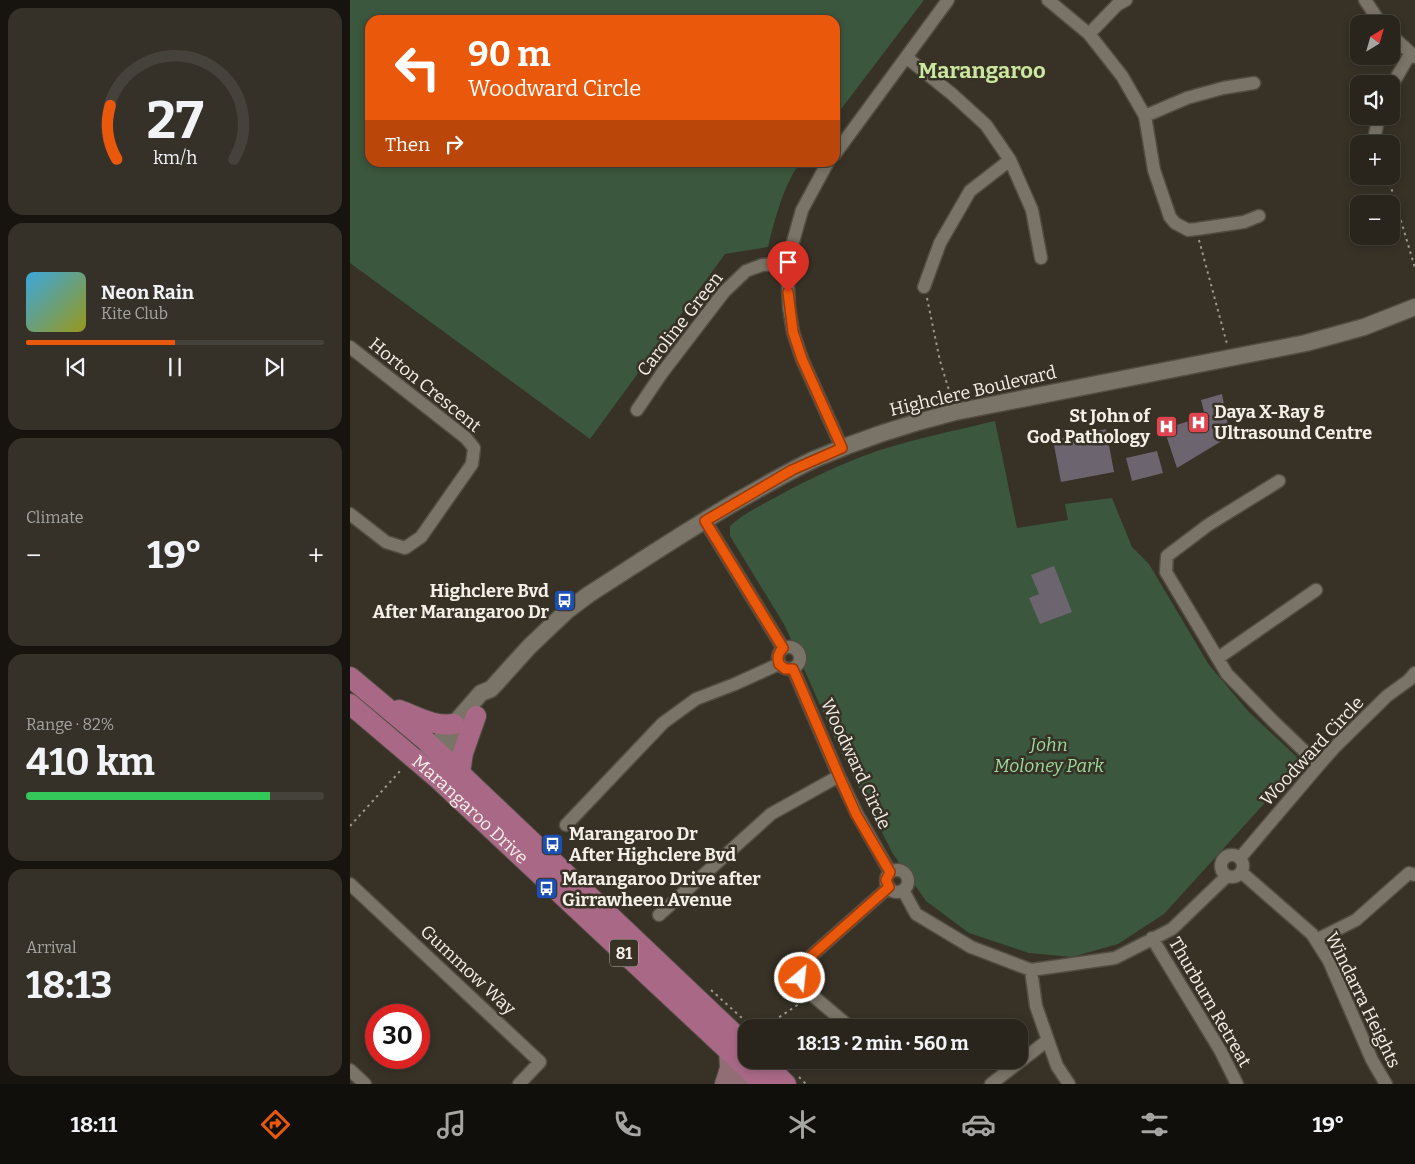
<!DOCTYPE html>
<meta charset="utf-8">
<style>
body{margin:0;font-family:Bitter,serif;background:#353129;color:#f1f3f6;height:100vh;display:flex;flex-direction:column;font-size:19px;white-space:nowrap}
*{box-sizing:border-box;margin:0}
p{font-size:16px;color:#a5a5a3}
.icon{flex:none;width:28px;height:28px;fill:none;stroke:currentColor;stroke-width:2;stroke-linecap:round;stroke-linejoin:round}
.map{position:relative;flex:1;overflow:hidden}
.drawer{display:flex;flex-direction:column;gap:8px;padding:8px;background:#17140f;width:350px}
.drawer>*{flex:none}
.banner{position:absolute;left:15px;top:15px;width:475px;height:152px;border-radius:15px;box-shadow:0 2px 8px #0003,0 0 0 1px #45423b;background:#ea580c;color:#fff;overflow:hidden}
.needle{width:32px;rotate:37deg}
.buttons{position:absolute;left:1000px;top:15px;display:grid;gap:10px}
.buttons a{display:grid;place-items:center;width:50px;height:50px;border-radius:10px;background:#29251c;box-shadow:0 2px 8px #0003,0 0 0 1px #45423b;font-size:25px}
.speed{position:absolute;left:15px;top:1004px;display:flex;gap:10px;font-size:25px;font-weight:700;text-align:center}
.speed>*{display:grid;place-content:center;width:65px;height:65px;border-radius:50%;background:#29251c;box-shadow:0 2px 8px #0003,0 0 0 1px #45423b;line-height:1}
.speed .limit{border:8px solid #d22;background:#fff;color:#111}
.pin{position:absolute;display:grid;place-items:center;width:42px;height:42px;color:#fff;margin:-51px -21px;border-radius:50% 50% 50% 0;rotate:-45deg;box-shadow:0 0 5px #0007}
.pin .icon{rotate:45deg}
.me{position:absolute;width:55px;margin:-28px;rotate:28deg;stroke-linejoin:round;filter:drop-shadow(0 0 4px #0008)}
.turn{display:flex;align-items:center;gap:18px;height:105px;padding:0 20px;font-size:22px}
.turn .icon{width:65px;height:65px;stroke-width:2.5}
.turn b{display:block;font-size:35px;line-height:42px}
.then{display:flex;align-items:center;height:48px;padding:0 20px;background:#0003;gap:10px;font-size:19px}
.big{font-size:38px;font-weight:700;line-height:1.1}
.drawer .card{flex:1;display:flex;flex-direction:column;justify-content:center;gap:8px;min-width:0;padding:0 18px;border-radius:15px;background:#353129}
.drawer .dial{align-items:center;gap:0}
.dial svg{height:130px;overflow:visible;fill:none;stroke:#45423b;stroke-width:7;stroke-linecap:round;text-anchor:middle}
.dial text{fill:#f1f3f6;stroke:none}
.song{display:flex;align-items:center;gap:15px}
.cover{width:60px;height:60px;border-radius:8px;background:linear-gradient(135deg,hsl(200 70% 55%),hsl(60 70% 35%))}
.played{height:5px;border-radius:2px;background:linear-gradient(90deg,#ea580c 50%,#45423b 50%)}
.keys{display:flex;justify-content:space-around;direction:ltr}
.heat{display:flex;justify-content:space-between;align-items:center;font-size:28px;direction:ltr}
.charge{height:8px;border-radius:4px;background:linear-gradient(90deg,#34c759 82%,#45423b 0)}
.trip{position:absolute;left:388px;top:1019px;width:290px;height:50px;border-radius:15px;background:#29251c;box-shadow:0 2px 8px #0003,0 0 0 1px #45423b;font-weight:700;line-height:50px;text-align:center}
.tabs{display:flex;height:80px;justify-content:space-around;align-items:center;background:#100f0b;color:#a5a5a3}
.tabs .icon{width:35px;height:35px}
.tabs .current{color:#ea580c}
.tabs b{font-size:22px;color:#f1f3f6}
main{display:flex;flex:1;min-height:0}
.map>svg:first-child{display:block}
.green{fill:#3b573d}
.building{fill:#6c646f}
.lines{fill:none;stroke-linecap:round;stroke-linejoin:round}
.minor-casing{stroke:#514d43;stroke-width:15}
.tertiary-casing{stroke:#514d43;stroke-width:19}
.secondary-casing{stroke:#514d43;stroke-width:20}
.primary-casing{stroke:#514d43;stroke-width:22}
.path{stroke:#9d988f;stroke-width:2;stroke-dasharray:2.5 4;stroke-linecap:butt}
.minor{stroke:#7a7367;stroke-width:12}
.tertiary{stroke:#7a7367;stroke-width:16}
.secondary{stroke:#916e76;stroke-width:18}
.primary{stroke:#a96986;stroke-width:20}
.route-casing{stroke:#983908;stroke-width:12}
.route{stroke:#ea580c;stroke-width:9}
.labels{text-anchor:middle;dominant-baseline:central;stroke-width:5;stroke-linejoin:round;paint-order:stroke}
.shield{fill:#373126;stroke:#bbb7ae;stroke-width:1}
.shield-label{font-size:16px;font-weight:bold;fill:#f4f0e9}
.street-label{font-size:18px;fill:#f4f0e9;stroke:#373126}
.poi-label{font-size:18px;font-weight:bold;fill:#f4f0e9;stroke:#373126;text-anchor:start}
.park-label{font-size:18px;font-style:italic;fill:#99dd9e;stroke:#373126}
.district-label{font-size:22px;font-weight:bold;fill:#cbe79d;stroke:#373126}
</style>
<main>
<section class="drawer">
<div class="card dial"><svg viewBox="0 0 100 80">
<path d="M14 69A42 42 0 1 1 86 69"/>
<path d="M14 69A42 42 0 0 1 10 36" stroke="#ea580c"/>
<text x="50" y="56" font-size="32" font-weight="700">27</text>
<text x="50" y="72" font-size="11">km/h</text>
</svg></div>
<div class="card">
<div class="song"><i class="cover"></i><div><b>Neon Rain</b><p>Kite Club</p></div></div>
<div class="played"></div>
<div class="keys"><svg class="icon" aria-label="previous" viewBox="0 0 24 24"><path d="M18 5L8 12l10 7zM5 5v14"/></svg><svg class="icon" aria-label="pause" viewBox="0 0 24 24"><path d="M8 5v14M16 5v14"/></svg><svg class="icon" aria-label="next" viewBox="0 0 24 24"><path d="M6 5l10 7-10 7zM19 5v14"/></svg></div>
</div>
<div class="card"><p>Climate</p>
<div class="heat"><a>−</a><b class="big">19°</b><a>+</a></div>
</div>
<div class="card"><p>Range · 82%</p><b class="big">410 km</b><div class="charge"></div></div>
<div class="card"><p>Arrival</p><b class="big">18:13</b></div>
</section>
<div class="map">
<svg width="1065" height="1084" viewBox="0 0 1065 1084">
<rect width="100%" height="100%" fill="#373126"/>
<!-- green -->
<path class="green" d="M0,0h574l-89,117v-97h-465v142l430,1c-17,23 -25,56 -32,84l-43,7 -135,185 -240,-176z
M645,421l22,107 51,-8 -3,-16 47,-6 20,49 17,17 60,101 39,46 54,51 -138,152 -46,30 -46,13 -43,-4 -60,-20 -43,-32 -33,-47 -55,-108 -53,-120 -55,-90v-10c13,-12 30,-20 46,-29 33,-18 68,-35 104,-47 38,-12 77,-20 115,-29z"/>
<!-- building -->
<path class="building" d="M872,394l8,42 -53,32 -13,-39 41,-13 -4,-16z
M756,429l8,43 -53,10 -8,-42z
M807,451l6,22 -31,8 -6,-23z
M704,566l18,46 -32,12 -11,-26 10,-4 -8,-19z"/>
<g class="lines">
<defs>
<path id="minor" d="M698,0l41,34 33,42 23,40 9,54 16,47 5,6 13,7 9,-1 47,-7 15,-6
M1015,0l16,24
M739,34l28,-29 9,-5
M1041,35l24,22
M556,57l46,37 34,31 24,35 22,50 9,48
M1041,87l19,-33
M795,116l42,-18 36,-10 31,-5
M1023,144l6,-28
M485,154l113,-154
M478,162l-26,48 -15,53 2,44 4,25 9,27 40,89
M1029,176l1,2
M574,287l16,-44 30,-52 40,-31
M0,347l116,91 8,10 -2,16 -51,73 -16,11 -19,-6 -36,-28
M287,410l25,-37 62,-81 22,-21 16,-6 25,-2
M929,481l-71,44 -41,31 -1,16 61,102 46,47 46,44
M355,521l78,127
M428 658a11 11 0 1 1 22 0a11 11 0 1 1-22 0Z
M868,658l98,-68
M443,669l46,107 18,38 33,58
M216,825l97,-102 33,-24 39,-15 44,-20
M871 866a11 11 0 1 1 22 0a11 11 0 1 1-22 0Z
M890,858l79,-93 15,-17 53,-52 22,-16 6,-7
M536 881a11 11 0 1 1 22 0a11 11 0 1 1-22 0Z
M891,872l71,62 17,27 43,99 14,24
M0,884l190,178 -21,22
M553,890l13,24 55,33 60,23 84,-12 57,-29 55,-53
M309,915l112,-101 68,-38
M802,938l68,112 17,34
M966,940l40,-20 53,-47 6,2
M681,970l5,36 21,60 12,18
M501,1028l-39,-33 -13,-17 12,-22 78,-69
M0,1070l15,14
M641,1084l57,-44"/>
<path id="tertiary" d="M76,756l55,-63 10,-4 38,-42 23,-22 16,-15 20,-15c50,-32 99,-65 151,-95 25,-14 50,-29 76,-41 46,-20 92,-35 140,-47l351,-69 58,-16 51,-20
M84,764l38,-44"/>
<path id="secondary" d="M374,1084l5,-16 -1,-18
M388,1084l21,-21"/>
<g id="primary">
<path d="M0,677l74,62 322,306"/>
<path id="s1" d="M0,704l87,74 313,293 13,13"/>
<path d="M49,710c19,7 35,17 55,14"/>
<path d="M110,773l3,-20 13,-37"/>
<path d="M412,1060l24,24"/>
</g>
</defs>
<!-- minor casing -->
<use href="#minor" class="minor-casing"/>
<!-- tertiary casing -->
<use href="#tertiary" class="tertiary-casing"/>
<!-- secondary casing -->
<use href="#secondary" class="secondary-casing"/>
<!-- primary casing -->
<use href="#primary" class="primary-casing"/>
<!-- path -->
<path class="path" d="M1038,184l3,3 24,81
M849,240l28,104
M577,298l13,63 12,39
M0,826l52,-57
M361,990l42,38
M413,1028l39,-26
M449,1077l7,7"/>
<!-- minor -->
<use href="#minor" class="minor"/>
<!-- tertiary -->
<use href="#tertiary" class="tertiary"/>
<!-- secondary -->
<use href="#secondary" class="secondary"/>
<!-- primary -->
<use href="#primary" class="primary"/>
</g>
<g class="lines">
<defs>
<path id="route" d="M438,292l5,40 9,27 40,89 -50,22 -87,51 78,127c-5,5 -6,9 -4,16l6,5h8l46,107 17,38 34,58 -4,8 3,7 -78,69 -11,22"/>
</defs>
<!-- route casing -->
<use href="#route" class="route-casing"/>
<!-- route -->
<use href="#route" class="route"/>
</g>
<!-- icons -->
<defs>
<symbol id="hospital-square" viewBox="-11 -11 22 22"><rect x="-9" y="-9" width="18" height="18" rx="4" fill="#e0444e" stroke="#373126"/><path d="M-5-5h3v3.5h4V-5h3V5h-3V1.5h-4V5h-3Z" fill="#fff"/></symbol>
<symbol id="bus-square" viewBox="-11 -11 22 22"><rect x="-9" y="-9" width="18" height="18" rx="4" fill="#1a4fb4" stroke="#373126"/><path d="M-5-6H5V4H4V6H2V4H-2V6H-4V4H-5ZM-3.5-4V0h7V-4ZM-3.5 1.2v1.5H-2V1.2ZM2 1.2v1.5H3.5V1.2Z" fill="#fff"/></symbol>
</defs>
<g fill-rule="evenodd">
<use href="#hospital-square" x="836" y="410" width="25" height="25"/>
<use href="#hospital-square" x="804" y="414" width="25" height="25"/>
<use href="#bus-square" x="202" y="588" width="25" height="25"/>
<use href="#bus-square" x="190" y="832" width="25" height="25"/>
<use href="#bus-square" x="184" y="876" width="25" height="25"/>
</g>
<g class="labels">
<!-- shield labels -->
<rect class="shield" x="260" y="939.5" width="28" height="27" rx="4"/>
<g class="shield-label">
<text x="274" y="953">81</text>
</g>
<!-- street labels -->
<g class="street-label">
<text transform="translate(330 324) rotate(-52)">Caroline Green</text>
<text transform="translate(75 385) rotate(39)">Horton Crescent</text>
<text transform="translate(623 391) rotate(-13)">Highclere Boulevard</text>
<text transform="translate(962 751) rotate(-47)">Woodward Circle</text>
<text transform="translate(506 764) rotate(65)">Woodward Circle</text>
<text stroke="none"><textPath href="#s1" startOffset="160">Marangaroo Drive</textPath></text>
<text transform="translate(118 970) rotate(43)">Gummow Way</text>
<text transform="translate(1013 1000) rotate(64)">Windarra Heights</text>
<text transform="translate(860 1002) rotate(60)">Thurburn Retreat</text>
</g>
<!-- poi labels -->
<g class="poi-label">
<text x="864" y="412">Daya X-Ray &amp;<tspan x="864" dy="21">Ultrasound Centre</tspan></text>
<text x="800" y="416" text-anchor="end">St John of<tspan x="800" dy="21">God Pathology</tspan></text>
<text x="199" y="591" text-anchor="end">Highclere Bvd<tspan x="199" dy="21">After Marangaroo Dr</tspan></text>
<text x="219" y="834">Marangaroo Dr<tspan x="219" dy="21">After Highclere Bvd</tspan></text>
<text x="212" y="879">Marangaroo Drive after<tspan x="212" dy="21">Girrawheen Avenue</tspan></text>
</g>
<!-- park labels -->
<g class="park-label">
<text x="699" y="745">John<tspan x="699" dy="21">Moloney Park</tspan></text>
</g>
<!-- district labels -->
<g class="district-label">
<text x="632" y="70">Marangaroo</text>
</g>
</g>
</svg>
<div class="buttons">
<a><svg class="needle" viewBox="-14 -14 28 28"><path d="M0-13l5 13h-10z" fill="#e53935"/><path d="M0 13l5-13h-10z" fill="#a5a5a3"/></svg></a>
<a><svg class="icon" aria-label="sound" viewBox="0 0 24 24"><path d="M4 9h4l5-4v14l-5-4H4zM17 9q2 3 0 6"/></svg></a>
<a>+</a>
<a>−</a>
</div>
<div class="speed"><div class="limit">30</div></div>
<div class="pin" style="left:438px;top:292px;background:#d93025"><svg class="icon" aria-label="arrive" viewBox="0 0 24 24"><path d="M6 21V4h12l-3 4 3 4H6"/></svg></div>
<svg class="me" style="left:450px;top:978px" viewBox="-20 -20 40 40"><circle r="17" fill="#ea580c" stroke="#fff" stroke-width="3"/><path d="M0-11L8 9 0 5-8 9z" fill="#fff"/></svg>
<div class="trip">18:13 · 2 min · 560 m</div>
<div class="banner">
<div class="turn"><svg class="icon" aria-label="left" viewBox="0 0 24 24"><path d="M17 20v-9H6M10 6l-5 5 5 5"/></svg><div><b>90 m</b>Woodward Circle</div></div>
<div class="then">Then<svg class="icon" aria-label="right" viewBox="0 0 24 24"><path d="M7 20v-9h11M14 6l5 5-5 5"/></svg></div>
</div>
</div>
</main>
<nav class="tabs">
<b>18:11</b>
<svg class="icon current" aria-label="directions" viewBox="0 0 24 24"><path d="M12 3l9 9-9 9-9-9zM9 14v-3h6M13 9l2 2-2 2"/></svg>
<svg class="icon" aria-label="music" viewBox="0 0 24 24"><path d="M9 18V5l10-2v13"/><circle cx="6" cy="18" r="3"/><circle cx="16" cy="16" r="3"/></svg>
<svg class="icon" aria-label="phone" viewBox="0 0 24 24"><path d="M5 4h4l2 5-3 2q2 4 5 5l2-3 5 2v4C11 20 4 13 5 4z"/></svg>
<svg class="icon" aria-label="climate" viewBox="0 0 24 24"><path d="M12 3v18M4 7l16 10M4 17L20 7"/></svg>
<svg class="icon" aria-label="car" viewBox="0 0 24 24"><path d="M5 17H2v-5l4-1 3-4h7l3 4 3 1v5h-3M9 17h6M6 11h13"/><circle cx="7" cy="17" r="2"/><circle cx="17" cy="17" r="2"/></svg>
<svg class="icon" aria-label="filters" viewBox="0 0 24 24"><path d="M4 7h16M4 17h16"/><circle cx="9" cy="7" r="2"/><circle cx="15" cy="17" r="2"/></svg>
<b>19°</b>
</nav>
